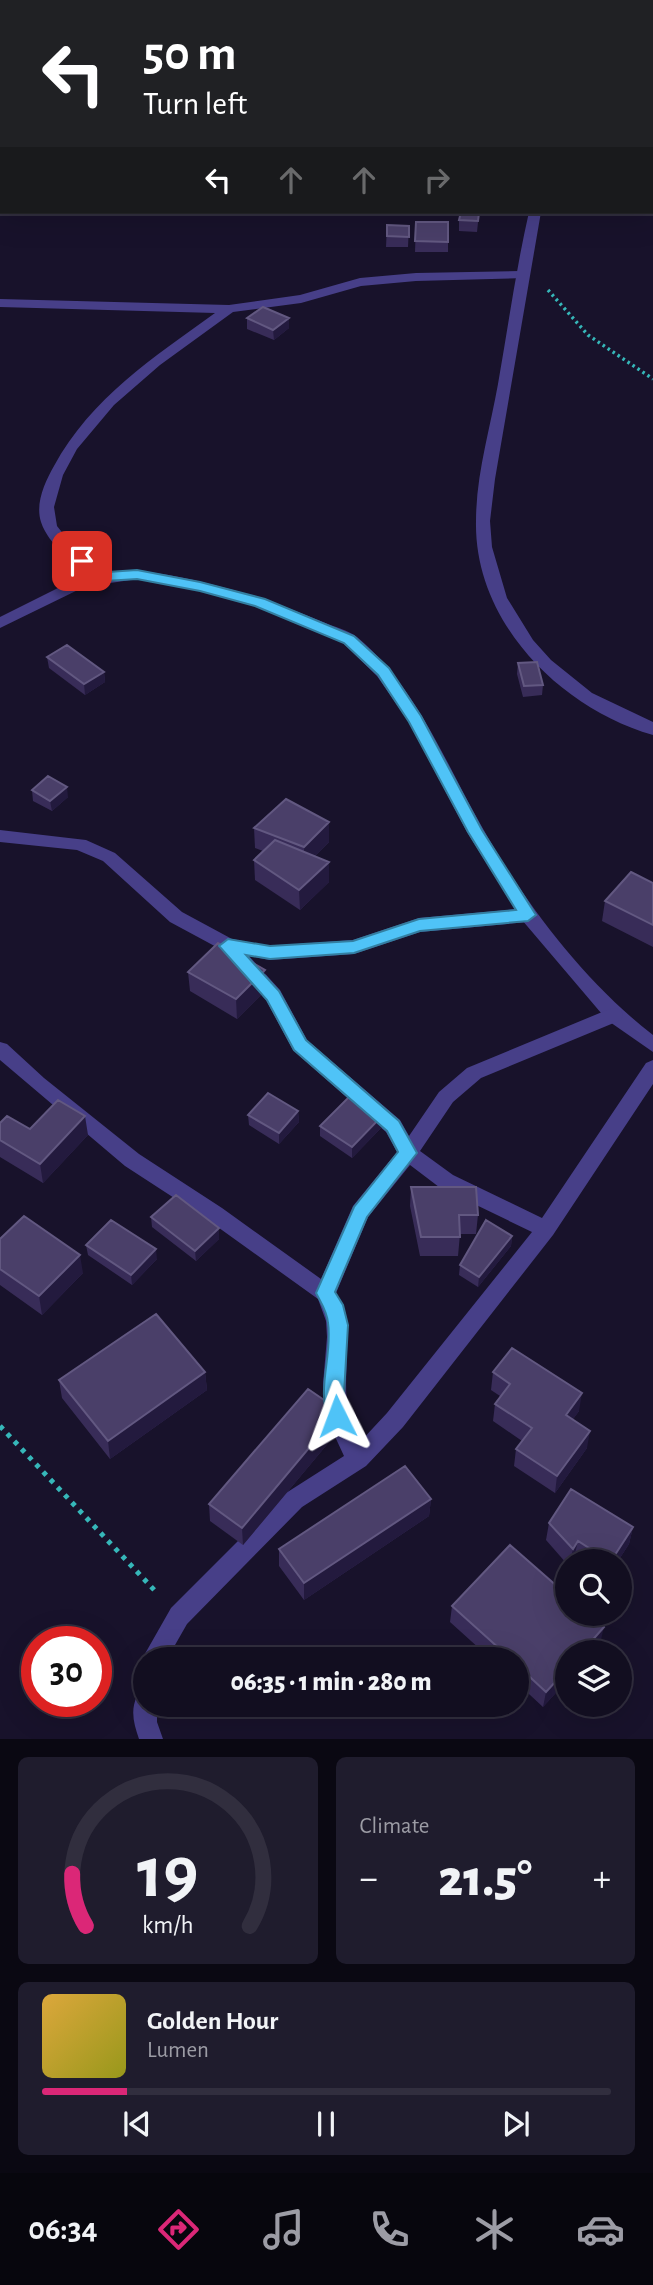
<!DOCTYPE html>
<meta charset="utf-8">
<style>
body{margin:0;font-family:"Alegreya Sans",sans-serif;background:#1f1c2d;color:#f1f3f6;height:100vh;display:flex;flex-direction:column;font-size:26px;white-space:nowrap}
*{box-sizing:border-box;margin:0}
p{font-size:23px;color:#9c9ca5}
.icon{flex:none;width:38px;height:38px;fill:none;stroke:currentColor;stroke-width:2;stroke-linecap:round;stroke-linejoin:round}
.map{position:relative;height:1739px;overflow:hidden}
.details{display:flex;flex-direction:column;gap:18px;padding:18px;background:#0a0812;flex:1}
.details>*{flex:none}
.guide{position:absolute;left:0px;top:0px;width:654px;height:214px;box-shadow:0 7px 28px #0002,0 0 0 2px #312e3e;background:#202124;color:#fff;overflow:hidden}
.fabs{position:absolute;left:555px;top:1549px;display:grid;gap:14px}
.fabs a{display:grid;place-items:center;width:77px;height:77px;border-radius:50%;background:#120e20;box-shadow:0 7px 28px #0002,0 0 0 2px #312e3e;font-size:35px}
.speed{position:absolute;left:21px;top:1626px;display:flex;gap:14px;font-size:35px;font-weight:700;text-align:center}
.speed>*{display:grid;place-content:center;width:91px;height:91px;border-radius:50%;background:#120e20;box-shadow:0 7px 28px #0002,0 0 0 2px #312e3e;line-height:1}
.speed .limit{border:10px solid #d22;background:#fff;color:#111}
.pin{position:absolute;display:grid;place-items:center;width:60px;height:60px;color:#fff;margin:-30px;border-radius:14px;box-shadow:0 4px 10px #0006}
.me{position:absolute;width:77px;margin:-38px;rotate:357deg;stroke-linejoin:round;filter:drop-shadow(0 0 5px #0008)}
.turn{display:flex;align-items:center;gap:24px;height:147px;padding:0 28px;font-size:32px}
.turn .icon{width:91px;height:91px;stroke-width:2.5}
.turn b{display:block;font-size:49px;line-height:60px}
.lanes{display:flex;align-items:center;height:66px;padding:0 28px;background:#0003;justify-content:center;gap:35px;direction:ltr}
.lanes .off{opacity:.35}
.big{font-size:52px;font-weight:800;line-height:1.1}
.details .tile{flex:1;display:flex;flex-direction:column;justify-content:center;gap:10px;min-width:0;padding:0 24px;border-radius:10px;background:#1f1c2d}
.details .dial{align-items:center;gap:0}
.dial svg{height:182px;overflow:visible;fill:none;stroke:#312e3e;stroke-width:7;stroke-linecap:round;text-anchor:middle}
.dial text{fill:#f1f3f6;stroke:none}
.song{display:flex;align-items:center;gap:21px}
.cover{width:84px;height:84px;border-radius:10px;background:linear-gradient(135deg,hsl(40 70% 55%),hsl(60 70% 35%))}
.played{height:7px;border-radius:4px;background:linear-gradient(90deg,#db2777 15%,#312e3e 15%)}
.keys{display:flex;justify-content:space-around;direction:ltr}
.heat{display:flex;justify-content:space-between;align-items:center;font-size:38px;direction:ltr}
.details .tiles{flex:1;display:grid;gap:18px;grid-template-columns:1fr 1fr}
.tile:last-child{grid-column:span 2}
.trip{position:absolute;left:133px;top:1647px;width:396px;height:70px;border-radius:35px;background:#120e20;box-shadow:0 7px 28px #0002,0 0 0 2px #312e3e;font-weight:800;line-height:70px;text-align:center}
.dock{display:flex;height:112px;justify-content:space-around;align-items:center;background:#07060d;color:#9c9ca5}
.dock .icon{width:49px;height:49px}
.dock .current{color:#db2777}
.dock b{font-size:32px;color:#f1f3f6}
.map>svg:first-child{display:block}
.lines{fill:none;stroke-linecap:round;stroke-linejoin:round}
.path-far1{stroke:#36b7b9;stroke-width:3.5;stroke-dasharray:2.5 3.5;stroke-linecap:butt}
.path{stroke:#36b7b9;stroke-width:5;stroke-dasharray:4.5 6;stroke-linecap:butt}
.lane{fill:#473f88;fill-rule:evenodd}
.street{fill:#473f88;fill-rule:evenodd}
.wall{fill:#382c58}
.shaded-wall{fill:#231a3e}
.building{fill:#4a3f69;stroke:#625881;stroke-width:2}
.route{fill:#4fc3f7;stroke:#337fa1;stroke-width:2}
</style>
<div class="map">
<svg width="653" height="1739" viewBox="0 0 653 1739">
<rect width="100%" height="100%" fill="#18122b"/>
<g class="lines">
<!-- path-far1 -->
<path class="path-far1" d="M75,2l4,-2
M471,2l5,-2
M548,290l40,45 65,44"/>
<!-- path -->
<path class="path" d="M0,1426l158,168"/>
<!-- lane -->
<path class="lane" d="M520,271l6,4 -1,3 -109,3 -55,5 -60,17 -68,9 -73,53 -46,40 -37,44 -14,26 -9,32 3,19 15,19 36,27c43,-4 84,7 125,18 31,8 60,20 90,32 11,5 25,8 34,15 59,49 88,125 125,190 42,75 102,155 171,208v17l-46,-32 -85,-100 -55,-88 -58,-110 -32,-46 -34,-33 -88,-37 -55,-15 -63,-12 -53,8 -84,41v-11l74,-37 18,-5c-19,-14 -43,-29 -51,-53 -6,-19 4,-40 13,-56 37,-68 100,-109 161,-153l-215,-6v-8l229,6 71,-10 60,-17 56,-5z"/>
<!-- street -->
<path class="street" d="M30,0h11l1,2h-11z
M601,0h10l-11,2z
M0,20h2l-2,7z
M0,161h2v8h-2z
M529,212h12l-46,267 -5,42 2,26 15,51 26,42 18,20 41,33 61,29v13c-93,-27 -179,-113 -177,-214 0,-46 14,-92 22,-137 10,-57 18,-115 31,-172z
M0,830l86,10 29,13 67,59 50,27 38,7 83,-6 66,-22 109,-10 6,2 3,5 -3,5 -6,2 -108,10 -66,22 -84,6 -21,-4 31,34 27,50 93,80 9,16 30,-44 28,-24 140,-58 7,-2 7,2 2,5 -2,5 -140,58 -28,24 -33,49 33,24 89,43 104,-155 7,-3v24l-100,151 -150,192 -37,39 -64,41 -115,117 -20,35h-22v7l-3,-7 29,-51 115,-115 58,-37 -19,-41 -2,-31 4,-47 -1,-16 -8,-22 -110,-79 -83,-54 -125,-106v-18l7,2 37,34 95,76 83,54 99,71 32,-73 44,-54 -11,-20 -93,-82 -27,-50 -44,-50 -52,-28 -67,-61 -26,-11 -77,-8zM410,1165l29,22 93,45 -145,181 -27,29c-30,-50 2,-100 -24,-149l32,-76z
M145,1692v12h12v18l6,17h-24c-5,-15 -9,-28 -2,-43z"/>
</g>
<!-- wall -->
<path class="wall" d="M479,213l-2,19 -18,-1v-11z
M416,222h32v30h-33z
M387,225l22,1 -1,21h-22z
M247,318h42v10l-15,12 -27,-11z
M47,657l57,15 1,10 -20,13 -36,-27z
M518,663l25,22 -1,10 -19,2 -6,-23z
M32,790l36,7 -16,14 -19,-10z
M254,828l75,14 -14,14 14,6v20l-29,28 -45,-30 -1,-20 9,-9 -8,-3z
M653,883v64l-51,-26 3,-20z
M188,972l78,18 -29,29 -47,-28z
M298,1111l1,11 -20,22 -30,-19 -1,-10z
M384,1114v11l-32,33 -32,-22v-10z
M0,1123l30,6 58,6 -45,48 -43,-26z
M411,1187l67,28 -2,19h-16l-2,22h-38l-10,-50z
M151,1217l68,22 -23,22 -44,-34z
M512,1236l-1,10 -33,41 -19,-12 1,-10z
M0,1239l83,34 -41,42 -42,-30z
M86,1245l71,14 -25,26 -44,-30z
M205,1372l2,18 -97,69 -48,-61 -3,-18z
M493,1372l86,39 -6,8 14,29 -32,45 -41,-27 2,-17 6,-8 -29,-20 2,-17 5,-8 -9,-6z
M340,1429l-97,116 -33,-24 -1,-17z
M431,1499l-2,17 -125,84 -25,-34v-17z
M549,1523l84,4 -4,17 -11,17h-39l-5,-3 -1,3h-6v3l-21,-24z
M452,1606l148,38 -57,63 -27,-25v-23h-25l-41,-37z"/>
<!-- shaded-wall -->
<path class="shaded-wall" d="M0,0h33v2h-31v16h-2z
M0,42h2v10h-2z
M0,60h2v10h-2z
M289,318v10l-15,12 -1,-10z
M104,672l1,10 -20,13 -1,-11z
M67,787l1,10 -16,14 -2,-10z
M329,822v20l-25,25v-20z
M329,862v20l-29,28 -1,-20z
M265,970l1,20 -29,29 -1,-20z
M298,1111l1,11 -20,22v-11z
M384,1114v11l-32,33v-11z
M85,1116l3,19 -45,48 -3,-19z
M219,1228v11l-23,22 -1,-10z
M512,1236l-1,10 -33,41 1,-10z
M156,1249l1,10 -25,26 -1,-10z
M80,1255l3,18 -41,42 -3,-19z
M205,1372l2,18 -97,69 -2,-18z
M582,1393l-3,18 -16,22 3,-18z
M340,1411v18l-97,116 -1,-17z
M590,1431l-3,17 -32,45 2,-17z
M431,1499l-2,17 -125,84v-17z
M633,1527l-4,17 -11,17h-7z
M578,1541l-4,17 -1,3h-3l3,-12z
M604,1627l-4,17 -7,8h-11z
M567,1669v12l-24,26 3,-15z"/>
<!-- building -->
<path class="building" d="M151,0h36l-9,2h-34z
M0,26h2v16h-2z
M461,212l18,1 -1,8 -19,-1z
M416,222h32v20l-33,-1z
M387,225l22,1v11l-22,-1z
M263,307l26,11 -16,12 -26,-12z
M67,645l37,27 -20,12 -37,-27z
M537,662l6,23 -19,1 -6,-23z
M48,776l19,11 -17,14 -18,-11z
M286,799l43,23 -25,25 -50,-19z
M275,840l54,22 -30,28 -45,-30z
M631,872l22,11v42l-48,-24z
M218,943l47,27 -29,29 -48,-27z
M268,1093l30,18 -19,22 -31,-18z
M352,1094l32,20 -32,33 -32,-21z
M58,1100l27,16 -45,48 -40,-24v-17l7,-7 23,13z
M411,1187h65l2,28h-19l1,22h-39z
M176,1195l43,33 -24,23 -44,-34z
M24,1216l56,39 -41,41 -39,-27v-30z
M111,1220l45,29 -25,26 -45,-30z
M486,1220l26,16 -33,41 -19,-12z
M156,1314l49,58 -97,69 -49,-61z
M512,1348l70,45 -16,22 24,16 -33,45 -41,-27 16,-21 -37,-24 15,-20 -17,-12z
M308,1389l32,22 -98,117 -33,-24z
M405,1466l26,33 -127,84 -25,-34z
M571,1489l62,38 -22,34h-2l-31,-20 -5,8 -24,-26z
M510,1545l57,50v19h21l16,13 -22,25h-15v17l-21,23 -30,-28v-5h-5l-59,-53z"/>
<!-- route -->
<path class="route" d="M82,557l26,15 29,-2 63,12 65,17 89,37 35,32 32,48 61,114 54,85 -8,6 -108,10 -66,22 -84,6 -24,-4 33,36 27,49 93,81 18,32 -50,64 -32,75 8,13 5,20 -4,69 2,22 -3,7 -6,2 -7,-2c-15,-31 3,-68 -2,-100 -1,-12 -7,-20 -12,-30l38,-86 44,-55 -11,-21 -93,-81 -27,-50 -48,-54 9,-7 42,7 83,-5 66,-22 97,-9 -48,-78 -59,-110 -31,-47 -34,-32 -89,-37 -55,-15 -63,-12 -32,2 -28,-17 -2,-3z"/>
</svg>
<div class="fabs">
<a><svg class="icon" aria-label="search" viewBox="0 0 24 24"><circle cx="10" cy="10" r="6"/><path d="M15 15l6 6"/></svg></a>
<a><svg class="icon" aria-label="layers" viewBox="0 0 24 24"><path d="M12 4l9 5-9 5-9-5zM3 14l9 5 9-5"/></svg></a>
</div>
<div class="speed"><div class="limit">30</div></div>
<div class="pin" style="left:82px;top:561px;background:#d93025"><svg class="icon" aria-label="arrive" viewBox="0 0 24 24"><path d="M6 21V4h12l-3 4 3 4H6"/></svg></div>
<svg class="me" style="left:337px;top:1416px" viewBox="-20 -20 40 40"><path d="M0-17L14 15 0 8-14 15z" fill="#4fc3f7" stroke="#fff" stroke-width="4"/></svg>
<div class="trip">06:35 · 1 min · 280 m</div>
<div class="guide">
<div class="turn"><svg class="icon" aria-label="left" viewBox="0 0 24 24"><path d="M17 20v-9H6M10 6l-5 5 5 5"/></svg><div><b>50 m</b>Turn left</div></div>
<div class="lanes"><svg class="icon" aria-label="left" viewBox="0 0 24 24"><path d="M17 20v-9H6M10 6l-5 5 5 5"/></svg><svg class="icon off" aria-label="ahead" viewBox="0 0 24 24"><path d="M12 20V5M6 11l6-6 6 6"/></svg><svg class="icon off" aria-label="ahead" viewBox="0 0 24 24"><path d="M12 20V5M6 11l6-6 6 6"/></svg><svg class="icon off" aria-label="right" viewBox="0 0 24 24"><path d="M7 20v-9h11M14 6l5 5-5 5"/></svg></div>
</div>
</div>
<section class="details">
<div class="tiles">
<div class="tile dial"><svg viewBox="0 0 100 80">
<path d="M14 69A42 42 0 1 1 86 69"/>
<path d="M14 69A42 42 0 0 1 8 46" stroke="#db2777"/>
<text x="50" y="56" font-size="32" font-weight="700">19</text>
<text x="50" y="72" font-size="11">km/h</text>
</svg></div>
<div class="tile"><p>Climate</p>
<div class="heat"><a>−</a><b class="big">21.5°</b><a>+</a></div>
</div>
<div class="tile">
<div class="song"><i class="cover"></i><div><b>Golden Hour</b><p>Lumen</p></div></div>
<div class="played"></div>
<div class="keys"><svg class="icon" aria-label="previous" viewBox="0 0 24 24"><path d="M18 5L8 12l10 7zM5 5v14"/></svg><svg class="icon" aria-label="pause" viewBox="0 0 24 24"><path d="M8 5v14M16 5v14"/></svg><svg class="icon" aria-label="next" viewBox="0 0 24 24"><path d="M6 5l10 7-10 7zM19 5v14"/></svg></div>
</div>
</div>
</section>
<nav class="dock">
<b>06:34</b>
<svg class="icon current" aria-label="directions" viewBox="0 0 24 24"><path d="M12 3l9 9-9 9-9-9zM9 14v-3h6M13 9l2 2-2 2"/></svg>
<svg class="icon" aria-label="music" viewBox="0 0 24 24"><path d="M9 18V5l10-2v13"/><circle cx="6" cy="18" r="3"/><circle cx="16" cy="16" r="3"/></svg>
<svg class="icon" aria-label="phone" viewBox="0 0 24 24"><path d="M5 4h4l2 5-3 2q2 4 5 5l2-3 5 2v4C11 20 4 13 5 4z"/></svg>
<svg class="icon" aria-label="climate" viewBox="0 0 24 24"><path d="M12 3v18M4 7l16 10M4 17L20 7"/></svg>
<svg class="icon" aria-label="car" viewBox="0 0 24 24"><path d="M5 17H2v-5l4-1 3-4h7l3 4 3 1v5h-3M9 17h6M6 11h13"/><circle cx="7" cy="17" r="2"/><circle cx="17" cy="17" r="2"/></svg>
</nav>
